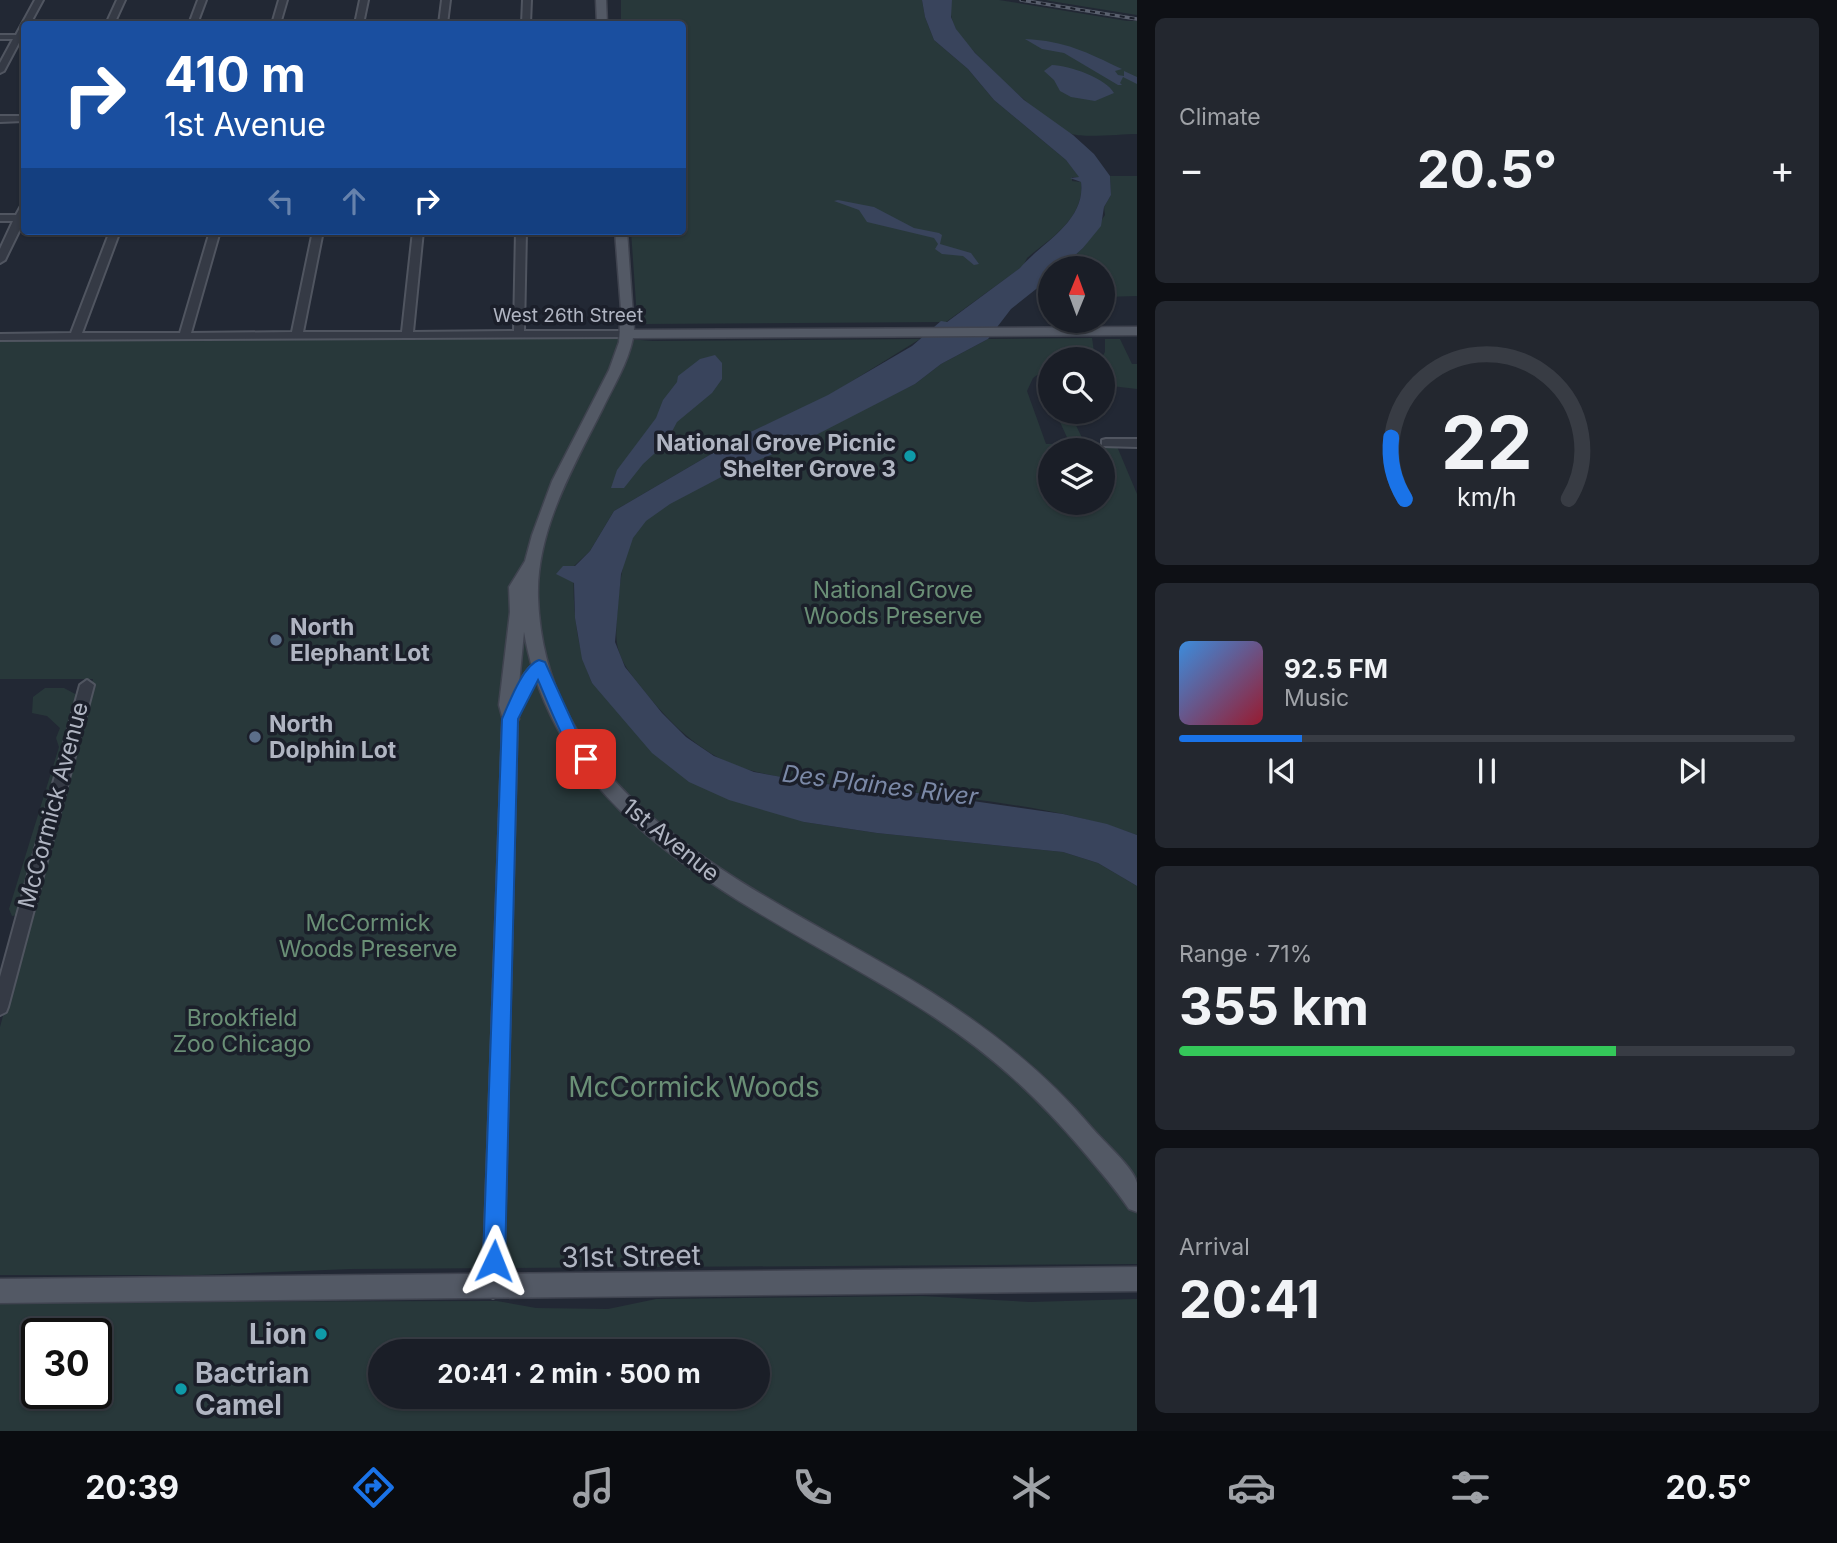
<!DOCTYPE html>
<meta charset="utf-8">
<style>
body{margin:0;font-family:Inter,sans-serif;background:#23272f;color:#f1f3f6;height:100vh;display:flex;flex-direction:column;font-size:26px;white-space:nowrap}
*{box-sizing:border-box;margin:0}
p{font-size:23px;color:#9fa2a7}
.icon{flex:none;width:38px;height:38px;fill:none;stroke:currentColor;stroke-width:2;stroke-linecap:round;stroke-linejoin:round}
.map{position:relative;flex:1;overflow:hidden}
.details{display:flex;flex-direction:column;gap:18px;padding:18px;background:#0e1015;width:700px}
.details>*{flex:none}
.banner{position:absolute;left:21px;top:21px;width:665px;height:214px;border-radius:7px;box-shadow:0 2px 5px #0004,0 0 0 2px #383c44;background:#1a4fa0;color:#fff;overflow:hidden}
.needle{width:46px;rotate:1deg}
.controls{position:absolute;left:1038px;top:256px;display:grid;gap:14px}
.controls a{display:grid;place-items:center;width:77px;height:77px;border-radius:50%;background:#1a1e27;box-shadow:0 2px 5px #0004,0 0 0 2px #383c44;font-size:35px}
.speed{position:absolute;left:21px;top:1318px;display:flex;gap:14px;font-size:35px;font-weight:700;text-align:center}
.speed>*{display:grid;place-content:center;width:91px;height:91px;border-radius:50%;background:#1a1e27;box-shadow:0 2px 5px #0004,0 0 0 2px #383c44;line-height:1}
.speed .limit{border:4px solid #111;border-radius:10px;background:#fff;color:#111}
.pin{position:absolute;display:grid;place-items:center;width:60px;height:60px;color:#fff;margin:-30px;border-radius:14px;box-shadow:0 4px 10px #0006}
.me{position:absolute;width:77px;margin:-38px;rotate:2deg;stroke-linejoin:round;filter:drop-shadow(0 0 5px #0008)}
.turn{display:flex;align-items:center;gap:24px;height:147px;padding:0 28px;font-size:32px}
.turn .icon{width:91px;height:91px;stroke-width:2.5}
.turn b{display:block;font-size:49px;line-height:60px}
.lanes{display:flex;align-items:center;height:66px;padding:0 28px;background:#0003;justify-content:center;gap:35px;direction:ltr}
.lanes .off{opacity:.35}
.big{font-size:52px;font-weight:700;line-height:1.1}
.details .card{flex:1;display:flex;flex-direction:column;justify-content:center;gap:10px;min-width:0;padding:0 24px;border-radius:10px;background:#23272f}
.details .dial{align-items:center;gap:0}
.dial svg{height:182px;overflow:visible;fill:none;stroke:#383c44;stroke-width:7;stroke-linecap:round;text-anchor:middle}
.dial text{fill:#f1f3f6;stroke:none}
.song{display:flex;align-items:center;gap:21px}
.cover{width:84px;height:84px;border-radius:10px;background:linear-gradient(135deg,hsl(210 70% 55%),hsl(350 70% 35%))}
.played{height:7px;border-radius:4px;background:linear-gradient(90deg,#1a73e8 20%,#383c44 20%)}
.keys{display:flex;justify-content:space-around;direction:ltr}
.heat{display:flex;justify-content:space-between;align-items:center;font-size:38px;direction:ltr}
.charge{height:10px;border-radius:5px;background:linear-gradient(90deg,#34c759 71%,#383c44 0)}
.trip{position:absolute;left:368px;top:1339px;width:402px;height:70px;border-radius:35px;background:#1a1e27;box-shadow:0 2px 5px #0004,0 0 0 2px #383c44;font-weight:700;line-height:70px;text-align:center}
.dock{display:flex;height:112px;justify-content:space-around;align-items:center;background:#0a0c10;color:#9fa2a7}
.dock .icon{width:49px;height:49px}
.dock .on{color:#1a73e8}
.dock b{font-size:32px;color:#f1f3f6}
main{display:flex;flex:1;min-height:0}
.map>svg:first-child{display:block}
.green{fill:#28383a;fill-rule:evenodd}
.water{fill:#39445c}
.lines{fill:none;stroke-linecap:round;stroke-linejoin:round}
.minor-casing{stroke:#505560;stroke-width:4}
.major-casing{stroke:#3f434f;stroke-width:3}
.minor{fill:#353a45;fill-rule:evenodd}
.major{fill:#535965;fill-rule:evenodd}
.rail-casing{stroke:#5a606e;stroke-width:3.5}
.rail{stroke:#1b1f2a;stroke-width:2;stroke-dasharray:5;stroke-linecap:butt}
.route{fill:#1a73e8;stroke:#114b97;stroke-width:2}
.culture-dot{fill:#0f9aa8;stroke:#1b1f2a;stroke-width:2.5}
.service-dot{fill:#5c6f8a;stroke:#1b1f2a;stroke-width:2.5}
.labels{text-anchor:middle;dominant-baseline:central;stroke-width:7;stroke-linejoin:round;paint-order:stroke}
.far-street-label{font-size:19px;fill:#b0b5c2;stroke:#1b1f2a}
.poi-label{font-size:23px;font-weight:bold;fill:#b0b5c2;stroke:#1b1f2a;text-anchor:start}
.park-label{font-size:23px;fill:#6a8f76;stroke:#1b1f2a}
.street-label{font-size:23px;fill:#b0b5c2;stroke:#1b1f2a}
.water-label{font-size:24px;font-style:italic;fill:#7b89a7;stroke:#1b1f2a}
.near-park-label{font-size:28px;fill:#6a8f76;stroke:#1b1f2a}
.near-street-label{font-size:28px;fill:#b0b5c2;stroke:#1b1f2a}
.near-poi-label{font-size:28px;font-weight:bold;fill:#b0b5c2;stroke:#1b1f2a;text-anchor:end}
</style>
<main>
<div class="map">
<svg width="1137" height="1431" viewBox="0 0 1137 1431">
<rect width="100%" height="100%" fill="#222834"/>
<!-- green -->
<path class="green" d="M621,0h301l3,17 9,23 34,29 26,31 72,60 14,17h-8v4l9,1c4,36 -30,56 -54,76l-4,8 -77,56 -303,2 -6,-6 -6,-87h51v-207h-61z
M952,0h47l128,21h10v113c-15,0 -52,4 -65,0 -22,-6 -102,-82 -115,-103 -6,-10 -8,-21 -5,-31z
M1046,0h91v15l-87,-14z
M1110,176h27v120l-34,1 -1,-29h-41l22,-20 22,-33 -1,-8 7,-12z
M603,337l50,4 267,-2 -92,57 -86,40 -128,75 -24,40 -16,15c-2,40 2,80 18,117l212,139 73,11 186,19 35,11 39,23v378l-786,5 -152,6h-199v-248l93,-348h-93v-339z
M1092,338l2,14c-12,10 -29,7 -44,7v7l-17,12 -6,13 19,53h24l-15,-33h14l16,33h31l21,50v341c-72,-26 -152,-35 -228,-43 -51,-6 -102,-8 -152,-20 -53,-12 -88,-49 -120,-90 -24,-30 -22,-42 -19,-79 3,-27 6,-63 28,-83 28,-24 69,-40 102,-56 56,-27 112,-53 167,-80l26,-20 47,-25zM1050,450h52v52h-52z
M1105,339h15l12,25h5v25l-34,-4 -2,-26 4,-7z
M45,688h19l13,7v10l-59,210 -6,1 -3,-7 50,-162 -3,-9 4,-10 -13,-12 -15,-3 1,-16z
M922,1296l108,6 107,-3v132h-1137v-129l497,-1 39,7 72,1 48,-10zM37,1334h59v59h-59zM380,1351h378v45h-378z"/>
<!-- water -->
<path class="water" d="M922,0h30l-1,17 5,12 19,24 49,47 49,35 21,19 16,22 1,19 -7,12 -3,19 -18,22 -22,20h-11v10l-39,31 -23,30 -47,25 -26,20 -101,52 -87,38 -57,30 -24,17 -13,17 -12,36 -6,68 10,25 37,46 24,24 28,19 40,16 61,11 95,9 153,22 44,10 30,11v51l-39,-23 -35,-11 -186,-19 -73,-11 -75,-22 -40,-18 -37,-29 -60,-70 -10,-24 -7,-41 -1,-35 -18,-9 7,-8h12l15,-15 24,-40 128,-75 86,-41 84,-49 29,-25 6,1 73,-54c21,-25 66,-46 61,-86l-11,-4 9,-1 -13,-17 -72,-60 -26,-31 -34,-29 -9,-23z
M1025,39c41,2 61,13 97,30l-7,2 3,4 6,1v-5l13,6v7l-14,-7 -3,6 2,2h-4l-54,-32 -22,-4z
M1052,65c17,0 55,14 62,28l-19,8 -24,-4 -11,-6 -6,-11 -10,-9z
M838,200l36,7 40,21 25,5 3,2 -2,9 31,9 8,11 -5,1 -11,-9 -21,-2 -7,-5 3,-5 -4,-6 -67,-16 -8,-12 -25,-9z
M715,355l7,8v16l-10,14 -35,29 -11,21 -23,21 -19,24h-13l6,-18 39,-52 7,-18 14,-18 1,-6 22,-17z"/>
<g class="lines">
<defs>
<path id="minor" d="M35,0h8l-13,24h-6v15h-3l-17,32 -4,2v-10l13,-24h-13v-4h16z
M117,0h8l-11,24h-8z
M198,0h8l-9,24h-8z
M279,0h8l-7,24h-8z
M360,0h8l-5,24h-8z
M442,0h8l-3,24h-8z
M523,0h8l-1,24h-8z
M0,116h24v5l-24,1z
M24,205v16l-19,39 -5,3v-14l13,-28h-13v-6h16l5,-9z
M110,231h10l-38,102h98l30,-102h10l-29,102 101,-1 21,-101h10l-20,101h99l11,-101h10l-10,101 101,-1 2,-100h10l-2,100h103l5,3 -5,3 -627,3v-6l71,-1z
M1106,439h31v8l-35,-1v-6z
M539,661l7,5 -16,23 -13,30 -14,569 -3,7 -7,3 -7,-3 -3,-7 20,-569c7,-16 19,-51 36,-58z
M87,680l7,5 -86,322 -2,5 -6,3v-38l80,-292z"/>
<path id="major" d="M596,0h10l1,24h-10z
M615,231h12l7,99 503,-3v8l-504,3c-5,25 -19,47 -30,70 -29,58 -67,122 -65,189 7,216 238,298 393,395 60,38 115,81 161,136 11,13 42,40 45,55 0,9 0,20 0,29l-8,-3c-14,-21 -30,-39 -46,-58 -46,-54 -89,-94 -149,-134 -155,-103 -374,-176 -410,-385l-7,73 2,14 -3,5h-12l-5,-19 11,-93 -1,-25 16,-26 7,-26 20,-54 57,-111 10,-28 2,-33z
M1137,1267v24l-1137,12v-24z"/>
</defs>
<!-- minor casing -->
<use href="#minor" class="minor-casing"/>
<!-- major casing -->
<use href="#major" class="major-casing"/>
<!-- minor -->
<use href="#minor" class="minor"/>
<!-- major -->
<use href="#major" class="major"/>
<defs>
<path id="rail" d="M1021,0l116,19"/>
</defs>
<!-- rail casing -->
<use href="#rail" class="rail-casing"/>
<!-- rail -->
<use href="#rail" class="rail"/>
</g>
<!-- route -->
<path class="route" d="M539,660l6,2 31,68 19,29 -3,4c-4,2 -6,4 -10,1 -15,-10 -36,-66 -44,-84l-20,39 -13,542 -3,8 -8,3 -8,-3 -3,-8 19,-542c7,-16 21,-54 37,-59z"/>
<!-- markers -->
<g class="culture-dot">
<circle cx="910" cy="456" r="7"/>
<circle cx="321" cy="1334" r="7"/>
<circle cx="181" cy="1389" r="7"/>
</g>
<g class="service-dot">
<circle cx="276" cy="640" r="7"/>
<circle cx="255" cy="737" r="7"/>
</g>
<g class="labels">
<!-- far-street labels -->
<g class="far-street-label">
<text x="568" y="315">West 26th Street</text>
</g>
<!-- poi labels -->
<g class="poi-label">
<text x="896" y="443" text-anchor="end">National Grove Picnic<tspan x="896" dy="26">Shelter Grove 3</tspan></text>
<text x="290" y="627">North<tspan x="290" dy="26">Elephant Lot</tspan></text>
<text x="269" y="724">North<tspan x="269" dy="26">Dolphin Lot</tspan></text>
</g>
<!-- park labels -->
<g class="park-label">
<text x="893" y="590">National Grove<tspan x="893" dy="26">Woods Preserve</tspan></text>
<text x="368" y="923">McCormick<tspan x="368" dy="26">Woods Preserve</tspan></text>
<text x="242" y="1018">Brookfield<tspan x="242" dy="26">Zoo Chicago</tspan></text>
</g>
<!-- street labels -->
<g class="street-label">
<text transform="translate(53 805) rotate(-75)">McCormick Avenue</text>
<text transform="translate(671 840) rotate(39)">1st Avenue</text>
</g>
<!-- water labels -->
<g class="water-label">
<text transform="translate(880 785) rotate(7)">Des Plaines River</text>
</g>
<!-- near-park labels -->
<g class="near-park-label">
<text x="694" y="1087">McCormick Woods</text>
</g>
<!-- near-street labels -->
<g class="near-street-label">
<text transform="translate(631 1256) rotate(-1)">31st Street</text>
</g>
<!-- near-poi labels -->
<g class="near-poi-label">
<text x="307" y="1334">Lion</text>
<text x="195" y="1373" text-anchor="start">Bactrian<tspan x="195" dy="32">Camel</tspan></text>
</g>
</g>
</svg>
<div class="controls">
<a><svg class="needle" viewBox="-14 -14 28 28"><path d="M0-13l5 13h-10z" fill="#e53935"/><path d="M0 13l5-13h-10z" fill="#9fa2a7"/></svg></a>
<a><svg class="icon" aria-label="search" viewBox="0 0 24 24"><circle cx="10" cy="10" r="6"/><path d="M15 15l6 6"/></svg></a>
<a><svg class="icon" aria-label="layers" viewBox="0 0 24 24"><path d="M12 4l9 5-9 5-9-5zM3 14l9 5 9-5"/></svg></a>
</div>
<div class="speed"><div class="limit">30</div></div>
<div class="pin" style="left:586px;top:759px;background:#d93025"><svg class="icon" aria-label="arrive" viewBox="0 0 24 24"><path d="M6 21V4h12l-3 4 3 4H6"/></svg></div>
<svg class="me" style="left:494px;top:1261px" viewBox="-20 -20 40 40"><path d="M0-17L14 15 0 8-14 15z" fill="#1a73e8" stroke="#fff" stroke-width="4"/></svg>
<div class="trip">20:41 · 2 min · 500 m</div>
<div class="banner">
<div class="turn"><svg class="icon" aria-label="right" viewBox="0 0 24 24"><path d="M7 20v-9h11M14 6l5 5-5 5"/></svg><div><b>410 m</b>1st Avenue</div></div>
<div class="lanes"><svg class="icon off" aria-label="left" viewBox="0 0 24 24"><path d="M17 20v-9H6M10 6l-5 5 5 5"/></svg><svg class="icon off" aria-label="ahead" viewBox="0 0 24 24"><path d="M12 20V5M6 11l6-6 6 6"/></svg><svg class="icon" aria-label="right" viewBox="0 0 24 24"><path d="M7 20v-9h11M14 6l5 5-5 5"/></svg></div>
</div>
</div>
<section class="details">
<div class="card"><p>Climate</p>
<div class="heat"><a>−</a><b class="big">20.5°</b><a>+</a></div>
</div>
<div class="card dial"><svg viewBox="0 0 100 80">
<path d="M14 69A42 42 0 1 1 86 69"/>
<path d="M14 69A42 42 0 0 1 8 42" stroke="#1a73e8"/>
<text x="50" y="56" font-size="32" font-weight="700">22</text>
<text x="50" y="72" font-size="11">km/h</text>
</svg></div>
<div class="card">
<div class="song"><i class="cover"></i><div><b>92.5 FM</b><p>Music</p></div></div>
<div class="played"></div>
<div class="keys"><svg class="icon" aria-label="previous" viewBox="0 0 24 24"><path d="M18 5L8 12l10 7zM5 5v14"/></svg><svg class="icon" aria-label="pause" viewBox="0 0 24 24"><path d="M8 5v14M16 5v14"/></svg><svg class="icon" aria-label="next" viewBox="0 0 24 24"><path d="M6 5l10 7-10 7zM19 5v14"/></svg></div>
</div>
<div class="card"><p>Range · 71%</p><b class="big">355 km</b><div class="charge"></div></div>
<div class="card"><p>Arrival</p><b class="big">20:41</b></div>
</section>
</main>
<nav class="dock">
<b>20:39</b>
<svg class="icon on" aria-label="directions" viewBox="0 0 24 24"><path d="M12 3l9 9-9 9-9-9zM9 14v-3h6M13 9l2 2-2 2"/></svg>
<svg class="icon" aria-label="music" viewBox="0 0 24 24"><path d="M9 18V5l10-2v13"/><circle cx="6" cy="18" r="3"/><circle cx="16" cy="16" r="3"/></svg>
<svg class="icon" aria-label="phone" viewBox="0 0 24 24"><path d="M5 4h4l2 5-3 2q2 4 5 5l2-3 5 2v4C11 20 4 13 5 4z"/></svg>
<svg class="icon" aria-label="climate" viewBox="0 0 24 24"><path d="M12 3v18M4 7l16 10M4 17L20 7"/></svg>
<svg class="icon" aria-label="car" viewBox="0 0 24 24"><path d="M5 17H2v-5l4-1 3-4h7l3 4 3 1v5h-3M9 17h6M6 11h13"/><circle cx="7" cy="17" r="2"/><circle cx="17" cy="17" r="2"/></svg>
<svg class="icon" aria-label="filters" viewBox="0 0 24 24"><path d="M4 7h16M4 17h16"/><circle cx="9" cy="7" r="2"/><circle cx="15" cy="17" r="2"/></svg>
<b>20.5°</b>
</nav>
